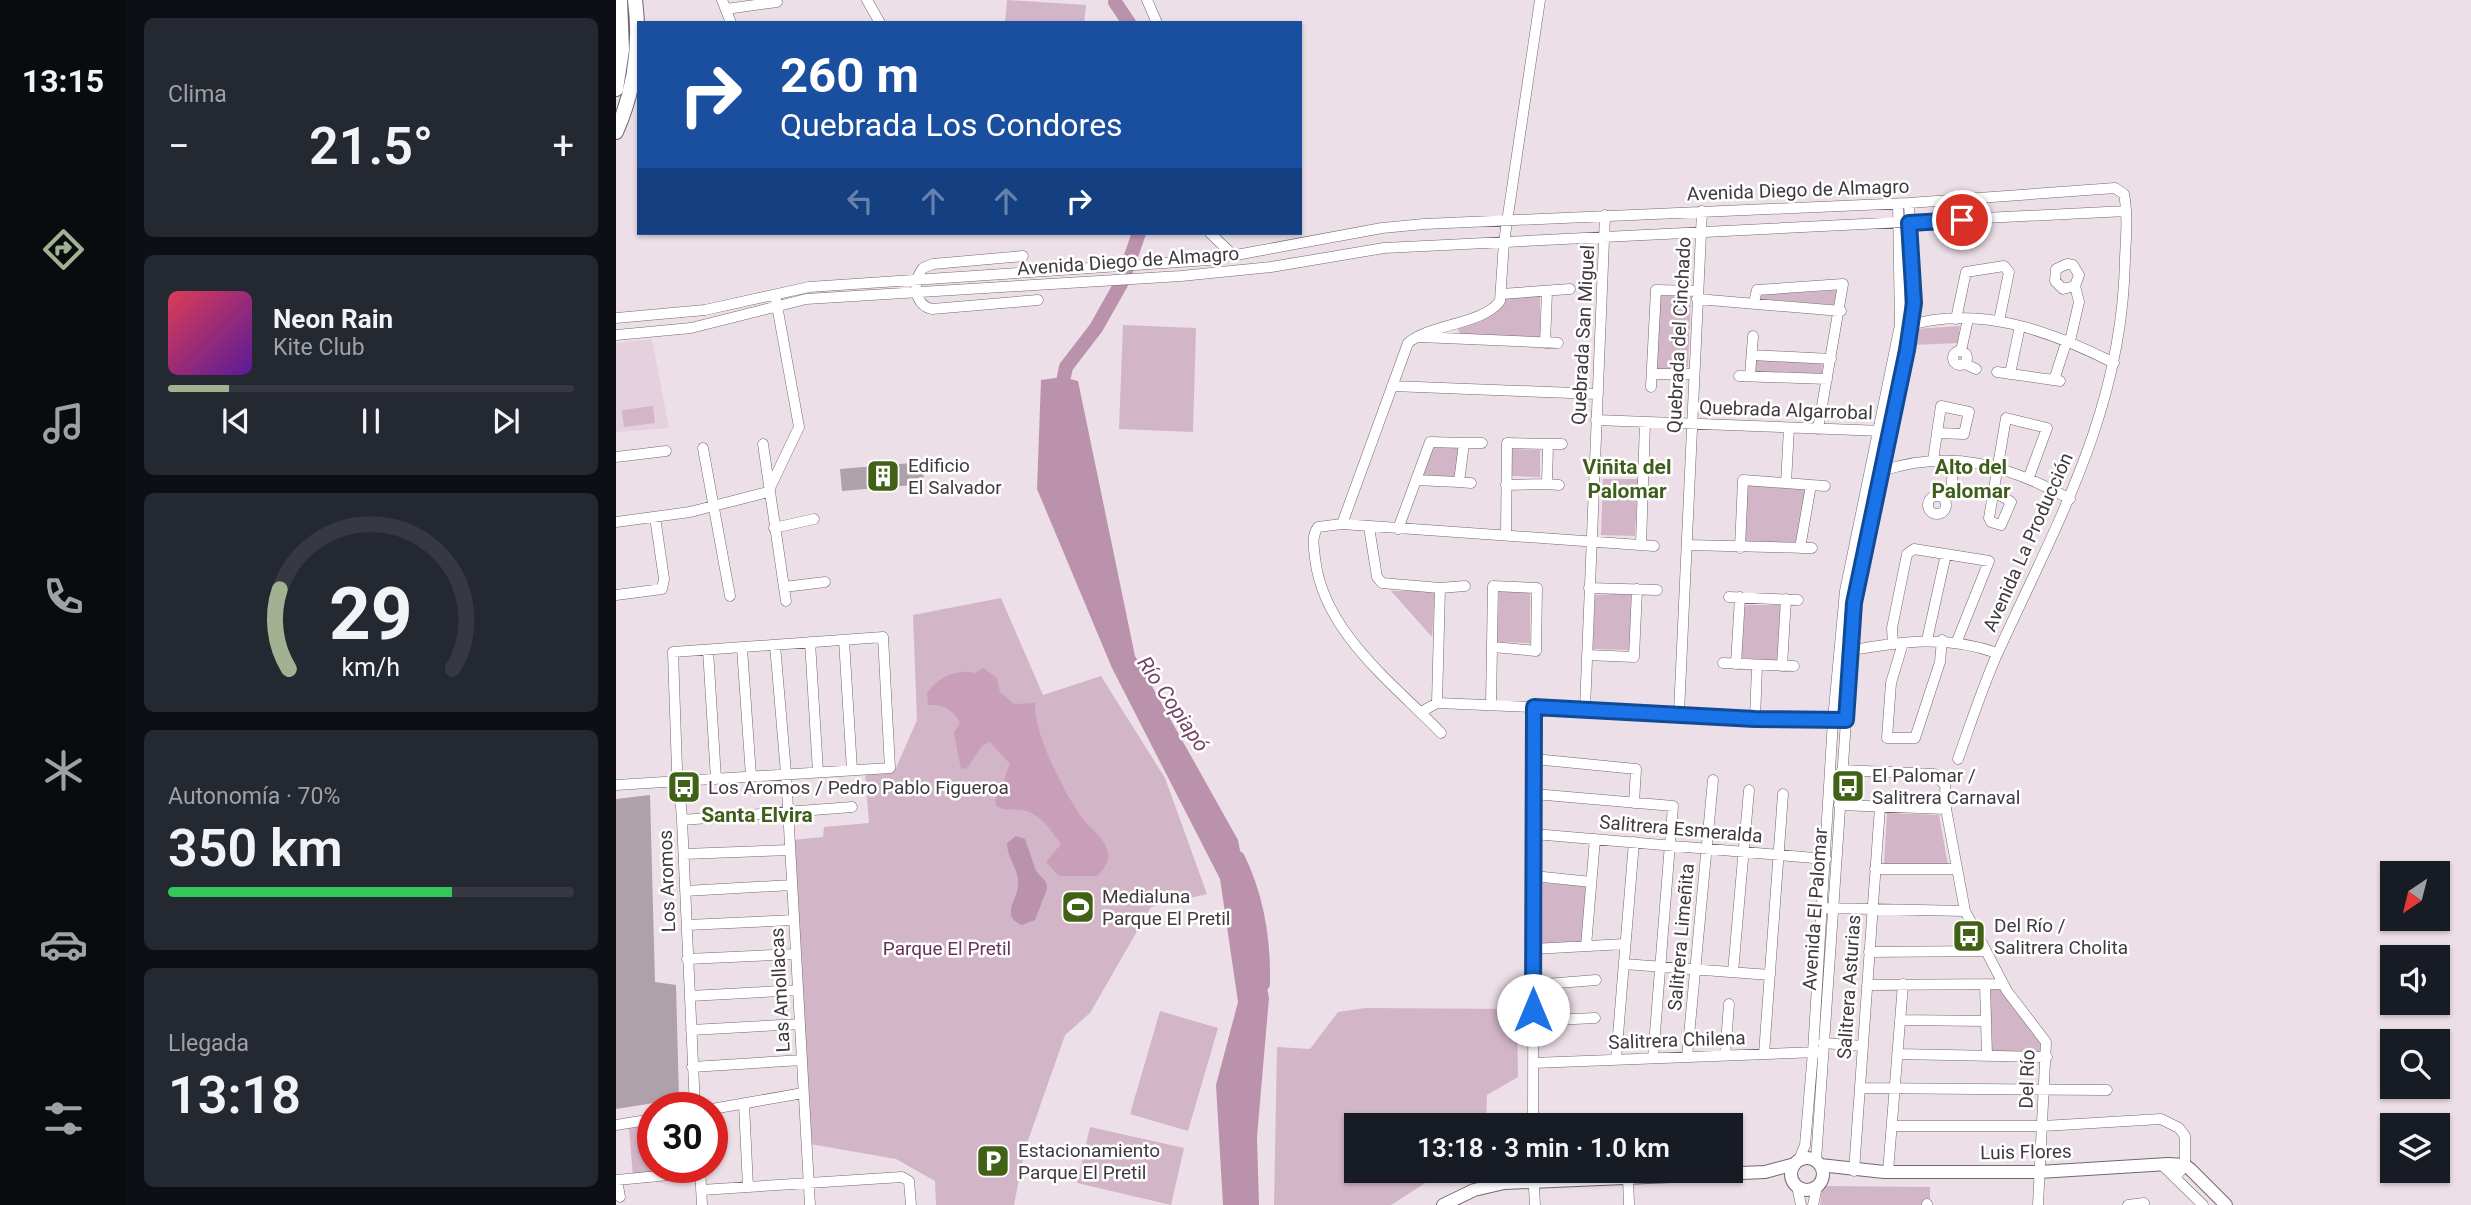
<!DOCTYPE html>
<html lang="es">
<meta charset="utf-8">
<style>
body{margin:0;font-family:Roboto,sans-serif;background:#242831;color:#f1f3f6;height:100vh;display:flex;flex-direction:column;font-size:26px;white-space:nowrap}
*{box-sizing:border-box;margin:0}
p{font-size:23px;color:#9ea1a6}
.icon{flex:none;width:38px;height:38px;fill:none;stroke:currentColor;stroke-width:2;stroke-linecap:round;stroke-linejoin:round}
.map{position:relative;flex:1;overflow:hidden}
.side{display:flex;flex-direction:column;gap:18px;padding:18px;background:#0d0f14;width:490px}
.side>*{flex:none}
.hud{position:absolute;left:21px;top:21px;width:665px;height:214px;border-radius:0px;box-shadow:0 2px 5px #0004;background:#1a4fa0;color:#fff;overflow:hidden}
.needle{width:46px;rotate:215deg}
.controls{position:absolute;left:1764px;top:861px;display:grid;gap:14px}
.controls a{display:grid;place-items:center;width:70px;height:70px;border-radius:0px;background:#171b24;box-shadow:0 2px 5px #0004;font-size:35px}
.speed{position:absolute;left:21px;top:1092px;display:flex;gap:14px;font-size:35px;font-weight:700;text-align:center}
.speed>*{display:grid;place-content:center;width:91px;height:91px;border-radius:50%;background:#171b24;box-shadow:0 2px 5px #0004;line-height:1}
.speed .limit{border:10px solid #d22;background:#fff;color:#111}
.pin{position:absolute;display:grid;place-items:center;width:60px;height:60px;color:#fff;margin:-30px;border:4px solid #fff;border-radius:50%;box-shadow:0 2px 7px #0007}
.me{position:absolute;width:77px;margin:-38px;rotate:0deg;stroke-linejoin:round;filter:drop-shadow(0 0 5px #0008)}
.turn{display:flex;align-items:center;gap:24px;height:147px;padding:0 28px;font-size:32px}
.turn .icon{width:91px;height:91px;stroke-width:2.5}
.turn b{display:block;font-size:49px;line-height:60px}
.lanes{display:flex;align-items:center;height:66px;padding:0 28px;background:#0003;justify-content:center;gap:35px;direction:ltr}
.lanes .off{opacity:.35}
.big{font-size:52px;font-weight:600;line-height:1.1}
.side .card{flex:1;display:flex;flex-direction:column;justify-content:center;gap:10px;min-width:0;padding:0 24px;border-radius:10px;background:#242831}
.side .dial{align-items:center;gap:0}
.dial svg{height:182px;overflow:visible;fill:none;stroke:#363941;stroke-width:7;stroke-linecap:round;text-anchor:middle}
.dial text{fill:#f1f3f6;stroke:none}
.song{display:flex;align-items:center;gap:21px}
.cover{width:84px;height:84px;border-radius:10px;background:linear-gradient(135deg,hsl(350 70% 55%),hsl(270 70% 35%))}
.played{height:7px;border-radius:4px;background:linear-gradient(90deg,#a2b192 15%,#363941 15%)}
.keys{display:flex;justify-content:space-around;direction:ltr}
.heat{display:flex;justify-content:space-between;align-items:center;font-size:38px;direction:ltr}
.charge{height:10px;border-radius:5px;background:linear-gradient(90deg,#34c759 70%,#363941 0)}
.trip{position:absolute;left:728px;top:1113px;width:399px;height:70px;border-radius:0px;background:#171b24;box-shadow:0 2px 5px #0004;font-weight:600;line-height:70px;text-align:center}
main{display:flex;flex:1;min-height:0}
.dock{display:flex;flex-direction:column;width:126px;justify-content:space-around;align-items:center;background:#090b0e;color:#9ea1a6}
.dock .icon{width:49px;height:49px}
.dock .current{color:#a2b192}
.dock b{font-size:32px;color:#f1f3f6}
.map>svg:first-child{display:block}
.built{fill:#e5d0dd}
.green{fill:#d3b5c8}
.forest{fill:#c89eb9}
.water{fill:#bb92ac}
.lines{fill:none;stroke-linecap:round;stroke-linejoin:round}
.river{stroke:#bb92ac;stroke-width:14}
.building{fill:#aea1a9}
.minor-casing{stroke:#73676f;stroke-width:11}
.major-casing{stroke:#73676f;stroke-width:14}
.highway-casing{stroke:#73676f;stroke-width:16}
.minor{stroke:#fff;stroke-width:10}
.major{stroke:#fff;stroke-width:12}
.highway{stroke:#fff;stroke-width:14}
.route-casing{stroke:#114b97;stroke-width:18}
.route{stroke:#1a73e8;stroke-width:12}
.labels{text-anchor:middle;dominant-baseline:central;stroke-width:5;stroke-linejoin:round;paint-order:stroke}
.street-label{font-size:19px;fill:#403a3e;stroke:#fff}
.poi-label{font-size:19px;fill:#403a3e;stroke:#fff;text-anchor:start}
.park-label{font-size:19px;fill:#693358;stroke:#fff}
.neighbourhood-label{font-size:21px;font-weight:bold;fill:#3f5d1b;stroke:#fff}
.water-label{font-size:21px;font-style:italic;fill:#774166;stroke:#fff}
</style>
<main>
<nav class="dock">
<b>13:15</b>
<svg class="icon current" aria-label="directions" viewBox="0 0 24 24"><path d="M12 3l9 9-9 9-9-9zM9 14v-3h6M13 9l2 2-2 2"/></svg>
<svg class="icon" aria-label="music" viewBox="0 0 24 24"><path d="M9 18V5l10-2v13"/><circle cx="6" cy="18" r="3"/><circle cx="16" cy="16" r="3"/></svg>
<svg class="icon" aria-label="phone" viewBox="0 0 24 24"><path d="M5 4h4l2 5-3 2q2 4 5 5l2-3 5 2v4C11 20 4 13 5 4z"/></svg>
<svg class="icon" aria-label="climate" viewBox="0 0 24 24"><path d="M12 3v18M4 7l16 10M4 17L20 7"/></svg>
<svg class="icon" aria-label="car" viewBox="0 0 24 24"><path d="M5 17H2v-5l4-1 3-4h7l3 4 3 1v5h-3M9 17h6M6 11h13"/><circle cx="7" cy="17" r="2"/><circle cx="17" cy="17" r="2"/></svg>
<svg class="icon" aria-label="filters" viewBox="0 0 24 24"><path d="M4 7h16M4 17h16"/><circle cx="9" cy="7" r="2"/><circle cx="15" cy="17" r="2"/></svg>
</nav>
<section class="side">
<div class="card"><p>Clima</p>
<div class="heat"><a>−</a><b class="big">21.5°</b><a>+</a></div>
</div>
<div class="card">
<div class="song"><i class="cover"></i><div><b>Neon Rain</b><p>Kite Club</p></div></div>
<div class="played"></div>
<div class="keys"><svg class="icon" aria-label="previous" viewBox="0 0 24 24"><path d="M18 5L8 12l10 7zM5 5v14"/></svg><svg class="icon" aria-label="pause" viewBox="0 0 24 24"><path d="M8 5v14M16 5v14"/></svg><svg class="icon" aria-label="next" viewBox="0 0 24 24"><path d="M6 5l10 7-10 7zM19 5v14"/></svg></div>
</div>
<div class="card dial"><svg viewBox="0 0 100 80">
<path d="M14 69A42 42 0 1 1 86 69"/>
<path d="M14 69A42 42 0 0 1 10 34" stroke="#a2b192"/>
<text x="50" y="56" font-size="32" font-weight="700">29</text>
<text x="50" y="72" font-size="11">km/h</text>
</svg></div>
<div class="card"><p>Autonomía · 70%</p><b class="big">350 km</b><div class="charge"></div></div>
<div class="card"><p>Llegada</p><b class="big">13:18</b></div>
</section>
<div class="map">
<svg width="1855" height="1205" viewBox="0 0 1855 1205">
<rect width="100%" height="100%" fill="#eddfe8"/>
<!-- built -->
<path class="built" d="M36,339l17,89 -53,4v-89z"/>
<!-- green -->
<path class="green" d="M391,0l79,5 -2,18h-79z
M1222,290l-3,15 -73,-6 -5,-4z
M1043,294l32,1 -3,72 -32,3z
M924,295v42l-79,-2 -3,-5 2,-3 31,-11 14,-18z
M507,325l73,3 -3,104 -74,-3z
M1344,326l-2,17 -45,2 1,-16z
M1138,360l69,3 -1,12 -68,-3z
M37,406l2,17 -31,4 -2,-17z
M816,446l27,1 -4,30 -33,-1z
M895,449l29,1v27l-28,-1z
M987,479h35l-3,57 -34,-1z
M1134,484l53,4 3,4 -10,50 -4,3 -47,-3 2,-54z
M775,591h44l-3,46z
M883,591l31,1v51l-33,-1z
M1015,593l-1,57 -37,-1 2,-54z
M385,598l42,97 58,-19 64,102 42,116 -56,13 -61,106 -25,22 -40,114 -11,56h-78l-1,-24 -39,-22 -86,-15 -17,-304 30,-3 1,-10 45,-4 -4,-50 31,-5 21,-48 -4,-105z
M1129,605h36l-3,56 -37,-1z
M1271,813l52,2 9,50 -64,-1z
M927,883l43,3 -4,55 -40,3z
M1384,988l43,55v11h-52l-3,-64z
M750,1008l151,1 1,68 -31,18 -1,30h-130v46h88l-53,34h-117l3,-158 33,2 28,-37z
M544,1011l58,17 -30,103 -58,-17z
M37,1125v42h44v4l-64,6 -4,-49z
M474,1127l94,21 -13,57 -94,-22z
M1210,1186l104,1v13h-6l-1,5h-103l2,-15z"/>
<!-- forest -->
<path class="forest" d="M367,668l14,10 3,14 14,12 21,-1c-2,30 29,89 47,115 9,11 22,19 26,34 2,10 -4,17 -11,24h-38l-13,-14 15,-18c-10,-13 -20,-30 -38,-34 -10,-2 -17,2 -27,-4l-1,-6c9,-12 8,-23 15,-36l-20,-22 -8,4 -15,22 -6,1 -7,-36 6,-11c-8,-13 -16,-18 -32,-17l-1,-11c9,-16 30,-26 48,-21z"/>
<!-- water -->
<path class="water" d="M446,377l16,4 57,275 103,184 31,158 -12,139 2,68h-36l-7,-120 22,-83 -18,-123 -108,-211 -75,-179 4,-109z
M400,836l9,3 11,32 10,11 1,7 -12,31 -13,5c-22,-9 -5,-24 -4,-39 2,-16 -11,-27 -11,-43z"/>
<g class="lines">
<!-- river -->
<path class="river" d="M499,2l14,21
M444,396l6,-29 30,-39 26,-46 17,-49
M622,858c19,39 26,83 25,126"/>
</g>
<!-- building -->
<path class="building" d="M307,462l1,22 -82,7 -2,-22z
M34,795l5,187 21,3 3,114 -63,10v-310z"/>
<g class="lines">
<defs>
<path id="minor" d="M106,0l9,23
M251,0l13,23
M531,0l10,23
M110,9l51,-7
M594,233l24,23
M407,256l-90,8 -10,4c-11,14 -9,37 9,41l106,-9
M885,294l69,-5
M1081,299l144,12
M1138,302l3,-12 86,-6 -25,145
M0,318l89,-8 104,-23 400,-27 173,-32 42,-4 485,-21 206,-15 9,6c4,21 2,43 1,64 -2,149 -66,261 -126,392 -16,35 -28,73 -41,109
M1340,319l10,-47 38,-6 5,6 -10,49
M1291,326c71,-22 144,5 207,37
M0,335l75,-7 115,-29 375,-23 90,-9 113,-19 742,-37
M804,337l138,6
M1454,341l9,-39 -4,-16 4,-11 -6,-10 -6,-1 -11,5 -1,12 8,8 12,-3
M929,343l2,-52
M1337 358a7 7 0 1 1 14 0a7 7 0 1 1-14 0Z
M1345,351l7,-32
M1136,355l79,4
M1349,364l11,5
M1381,372l63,9
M1036,374h42
M1394,374l10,-48
M1123,376l88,3
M1134,376l3,-40
M1438,380l13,-40
M776,386l206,8
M1035,387l5,-97 42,1
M980,420l287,11
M848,443h18
M147,444l23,157
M932,444h14
M87,448l27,148
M0,457l50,-6
M1317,460l8,-54 28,6 -5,22 -27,-1
M1266,471c70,-23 125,-6 188,28
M843,482l12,1
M1170,483l3,-55
M931,484l12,1
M1379,492l16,10 -10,23 -10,-3 -2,-4 17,-100 41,10 -18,49
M1312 505a9 9 0 1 1 18 0a9 9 0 1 1-18 0Z
M1328,498l7,-8 3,-29
M0,522l74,-10 78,-20 31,-65 -23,-127
M726,524l66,-181c24,-20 74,-18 92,-42l4,-59 36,-242
M753,527l8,50 5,6 58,5 -3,115
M158,528l40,-9
M782,529l32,-87 34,1 -5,39 -43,-2
M890,534l1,-91 41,1 -1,40 -41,1
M1025,544l4,-122
M1071,545l125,3
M1124,548l3,-68 82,6
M1184,548l11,-63
M168,587l41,-5
M824,588l25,-2
M973,588l68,2
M0,595l46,-6 2,-10 -9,-62
M1113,597l69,3
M228,640l8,130
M1311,640l19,-86
M194,642l8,130
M1287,643l-12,40 -4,55h28l25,-76 2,-22
M1277,644l-1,-16 15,-74 7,-5 75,12 -32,80
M159,645l11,128 24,432
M126,648l9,128
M92,650l8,129
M1230,651c54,-9 99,-17 151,2
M971,655l47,2 3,-68
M1107,663l71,3
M1120,664l4,-67
M1166,666l4,-67
M875,705l2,-119 44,2 -1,63 -43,-4
M969,709l20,-494
M805,712l16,-9 400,17
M1063,713l23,-502
M1139,719l2,-53
M825,733c-48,-50 -118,-101 -126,-175 -1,-11 -4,-21 3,-31l24,-3 312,22
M918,759l102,10 -2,34
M1226,770l92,4 11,11 1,24 19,102
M0,785c91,-6 183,-11 274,-17l-7,-131 -210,15 4,118c2,17 4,33 5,50l13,288
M918,794l139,12 -20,252
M1223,805l107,4
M66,820l170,-13
M918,834l292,25
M68,854l106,-4
M1259,869h82
M918,876l57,6
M69,891l107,-6
M1210,908l139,3 42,80 39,51 -8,163
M71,925l107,-5
M970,946l9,-107
M917,949l92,-5
M1253,952l117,-1
M71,959l109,-5
M1008,964l146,11
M1117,972l16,-182
M1369,984l2,72
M917,985l63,-5
M1251,985l136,-1
M74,996l108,-6
M1284,1020l86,1
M917,1021l62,-3
M75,1030l109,-6
M1207,1043l40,3
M1148,1054l19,-260
M1281,1054l150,3
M1109,1055l4,-51
M1071,1057l26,-277
M1000,1059l18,-217
M917,1063l286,-11
M76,1067l110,-7
M1244,1088l247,2
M128,1104l4,83
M96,1109l91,-16
M0,1125l37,-6
M917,1125l1,-418
M1277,1126h150l118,-7 18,9 6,8v29l-10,13
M1183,1160l6,-15 8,-93 20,-332 12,-129 55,-266 -2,-121
M1200,1161l38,-558 53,-253 7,-47 -5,-100
M1545,1164l42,41
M84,1167l2,38
M917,1171l2,34
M1238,1171l26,-364
M1272,1172l15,-188
M1012,1177l1,28
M1181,1186l4,19
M85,1190l201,-13 7,4 2,24
M4,1197l-3,-17 83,-8
M1197,1205l4,-18
M1311,1205v-1
M1512,1205l16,-2"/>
<path id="major" d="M1175 1174a16 16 0 1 1 32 0a16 16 0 1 1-32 0Z
M1204,1165l64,7h155l129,-8 17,1 6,5 35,35
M827,1205l31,-15 30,-7 261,-11 30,-8"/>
<path id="highway" d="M0,89l6,-39 -2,-50
M0,132c19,-43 25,-86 19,-132"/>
</defs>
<!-- minor casing -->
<use href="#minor" class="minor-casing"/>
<!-- major casing -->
<use href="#major" class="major-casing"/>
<!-- highway casing -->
<use href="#highway" class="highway-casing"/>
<!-- minor -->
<use href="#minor" class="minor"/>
<!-- major -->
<use href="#major" class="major"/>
<!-- highway -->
<use href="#highway" class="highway"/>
</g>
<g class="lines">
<defs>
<path id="route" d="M917,1010l1,-303 221,12 91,1 8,-117 53,-253 7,-47 -5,-80 53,-3"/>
</defs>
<!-- route casing -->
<use href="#route" class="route-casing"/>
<!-- route -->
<use href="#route" class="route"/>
</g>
<!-- icons -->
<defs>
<symbol id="building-square" viewBox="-11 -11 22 22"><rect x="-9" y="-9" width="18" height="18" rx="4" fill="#416117" stroke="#fff"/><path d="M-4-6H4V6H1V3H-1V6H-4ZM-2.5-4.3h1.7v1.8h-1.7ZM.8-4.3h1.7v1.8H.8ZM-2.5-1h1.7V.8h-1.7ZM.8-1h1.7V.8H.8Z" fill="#fff"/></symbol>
<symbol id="bus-square" viewBox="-11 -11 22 22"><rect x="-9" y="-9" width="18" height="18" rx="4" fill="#416117" stroke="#fff"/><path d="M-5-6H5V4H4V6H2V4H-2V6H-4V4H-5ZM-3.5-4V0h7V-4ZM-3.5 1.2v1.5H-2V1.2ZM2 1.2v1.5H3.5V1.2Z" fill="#fff"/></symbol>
<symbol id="stadium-square" viewBox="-11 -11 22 22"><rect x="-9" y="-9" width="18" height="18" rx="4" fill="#416117" stroke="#fff"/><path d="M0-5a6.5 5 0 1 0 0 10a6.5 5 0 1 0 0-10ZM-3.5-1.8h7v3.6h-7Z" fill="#fff"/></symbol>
<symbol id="parking-square" viewBox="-11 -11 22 22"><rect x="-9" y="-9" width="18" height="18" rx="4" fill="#416117" stroke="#fff"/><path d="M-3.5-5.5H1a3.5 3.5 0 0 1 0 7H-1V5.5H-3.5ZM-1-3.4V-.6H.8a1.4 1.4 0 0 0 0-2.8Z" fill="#fff"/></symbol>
</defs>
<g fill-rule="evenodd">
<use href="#building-square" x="248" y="457" width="38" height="38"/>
<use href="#bus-square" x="1213" y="767" width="38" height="38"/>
<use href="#bus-square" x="49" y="768" width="38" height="38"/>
<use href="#stadium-square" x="443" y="888" width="38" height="38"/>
<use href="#bus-square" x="1334" y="917" width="38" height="38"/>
<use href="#parking-square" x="358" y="1142" width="38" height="38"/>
</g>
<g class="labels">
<!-- street labels -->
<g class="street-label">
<text transform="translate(1182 190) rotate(-2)">Avenida Diego de Almagro</text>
<text transform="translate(512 261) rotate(-4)">Avenida Diego de Almagro</text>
<text transform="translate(967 335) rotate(-87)">Quebrada San Miguel</text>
<text transform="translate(1063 335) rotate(-87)">Quebrada del Cinchado</text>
<text transform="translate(1170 410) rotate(2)">Quebrada Algarrobal</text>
<text transform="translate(1412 542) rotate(-66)">Avenida La Producción</text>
<text transform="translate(1065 829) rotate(5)">Salitrera Esmeralda</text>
<text transform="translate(51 881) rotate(-92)">Los Aromos</text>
<text transform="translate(1199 909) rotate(-86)">Avenida El Palomar</text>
<text transform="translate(1065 937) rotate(-85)">Salitrera Limeñita</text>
<text transform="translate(1233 987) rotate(-86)">Salitrera Asturias</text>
<text transform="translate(164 990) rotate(-93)">Las Amollacas</text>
<text transform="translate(1061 1040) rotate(-2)">Salitrera Chilena</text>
<text transform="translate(1411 1079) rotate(-88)">Del Río</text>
<text transform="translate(1410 1152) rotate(-1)">Luis Flores</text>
</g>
<!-- poi labels -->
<g class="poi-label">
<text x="292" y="465">Edificio<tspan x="292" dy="22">El Salvador</tspan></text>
<text x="1256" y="775">El Palomar /<tspan x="1256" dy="22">Salitrera Carnaval</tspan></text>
<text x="92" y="787">Los Aromos / Pedro Pablo Figueroa</text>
<text x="486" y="896">Medialuna<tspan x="486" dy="22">Parque El Pretil</tspan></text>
<text x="1378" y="925">Del Río /<tspan x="1378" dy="22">Salitrera Cholita</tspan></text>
<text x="402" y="1150">Estacionamiento<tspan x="402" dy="22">Parque El Pretil</tspan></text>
</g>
<!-- park labels -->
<g class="park-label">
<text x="331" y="948">Parque El Pretil</text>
</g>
<!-- neighbourhood labels -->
<g class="neighbourhood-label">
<text x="1011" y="467">Viñita del<tspan x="1011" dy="24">Palomar</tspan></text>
<text x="1355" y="467">Alto del<tspan x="1355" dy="24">Palomar</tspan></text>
<text x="141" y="815">Santa Elvira</text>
</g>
<!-- water labels -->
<g class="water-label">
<text transform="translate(557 704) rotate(56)">Río Copiapó</text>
</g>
</g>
</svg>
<div class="controls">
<a><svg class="needle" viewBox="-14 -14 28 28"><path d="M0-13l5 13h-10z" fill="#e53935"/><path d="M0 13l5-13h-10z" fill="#9ea1a6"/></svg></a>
<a><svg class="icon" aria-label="sound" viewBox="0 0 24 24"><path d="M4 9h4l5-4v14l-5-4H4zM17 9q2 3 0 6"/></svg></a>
<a><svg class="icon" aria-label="search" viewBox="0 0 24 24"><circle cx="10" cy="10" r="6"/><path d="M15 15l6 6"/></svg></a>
<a><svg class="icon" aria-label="layers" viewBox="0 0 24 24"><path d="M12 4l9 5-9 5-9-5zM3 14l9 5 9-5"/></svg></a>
</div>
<div class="speed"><div class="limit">30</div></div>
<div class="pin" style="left:1346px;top:220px;background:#d93025"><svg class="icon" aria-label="arrive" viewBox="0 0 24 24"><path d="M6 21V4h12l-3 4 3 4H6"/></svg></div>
<svg class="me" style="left:917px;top:1010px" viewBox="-20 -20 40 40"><circle r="19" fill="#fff"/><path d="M0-13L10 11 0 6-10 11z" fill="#1a73e8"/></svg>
<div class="trip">13:18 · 3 min · 1.0 km</div>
<div class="hud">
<div class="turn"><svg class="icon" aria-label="right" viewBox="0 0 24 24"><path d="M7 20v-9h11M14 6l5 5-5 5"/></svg><div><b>260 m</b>Quebrada Los Condores</div></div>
<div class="lanes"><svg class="icon off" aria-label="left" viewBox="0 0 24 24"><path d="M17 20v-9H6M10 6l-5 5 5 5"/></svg><svg class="icon off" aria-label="ahead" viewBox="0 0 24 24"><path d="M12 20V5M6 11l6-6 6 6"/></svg><svg class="icon off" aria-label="ahead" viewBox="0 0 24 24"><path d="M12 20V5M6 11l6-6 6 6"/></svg><svg class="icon" aria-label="right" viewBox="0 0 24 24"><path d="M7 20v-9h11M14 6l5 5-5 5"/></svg></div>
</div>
</div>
</main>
